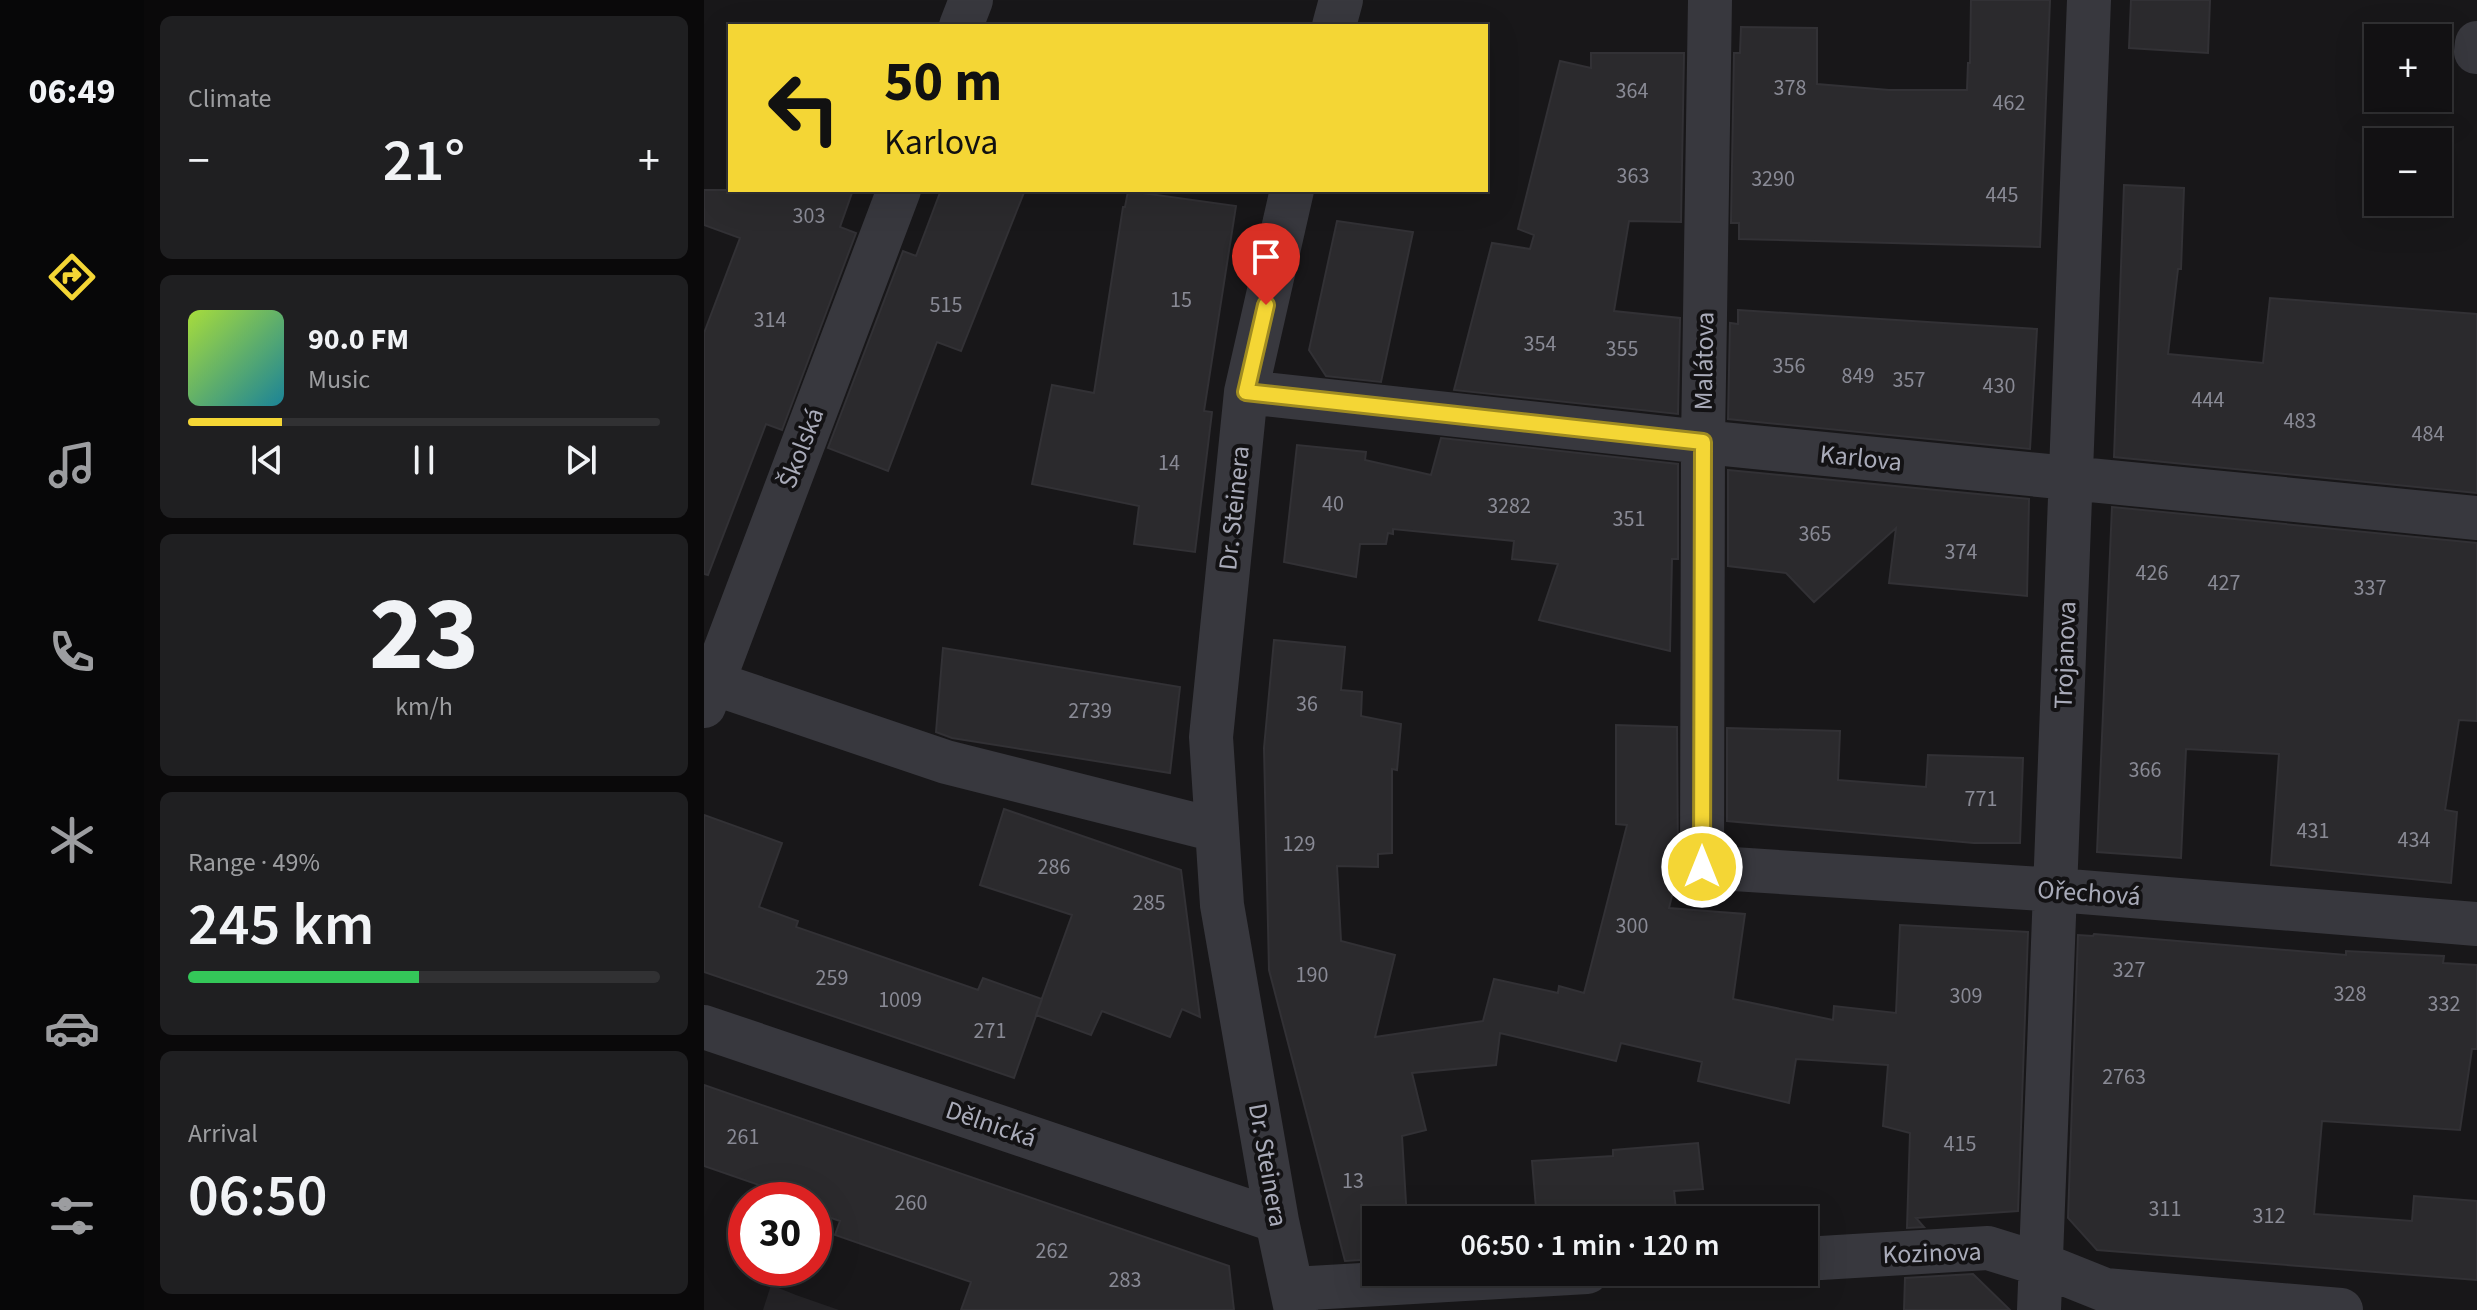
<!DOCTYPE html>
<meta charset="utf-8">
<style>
body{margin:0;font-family:"Source Sans 3",sans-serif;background:#1f1f21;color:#f1f3f6;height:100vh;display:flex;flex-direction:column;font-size:30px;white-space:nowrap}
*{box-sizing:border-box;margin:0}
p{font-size:26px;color:#9c9da0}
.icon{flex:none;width:44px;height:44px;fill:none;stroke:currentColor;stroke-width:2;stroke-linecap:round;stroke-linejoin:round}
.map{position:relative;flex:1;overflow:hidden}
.drawer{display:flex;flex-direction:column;gap:16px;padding:16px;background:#0a090a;width:560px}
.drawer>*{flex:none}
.guide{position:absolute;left:24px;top:24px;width:760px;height:168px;border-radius:0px;box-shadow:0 8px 32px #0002,0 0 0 2px #313133;background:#f4d635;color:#111;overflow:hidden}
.fabs{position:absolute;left:1660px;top:24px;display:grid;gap:16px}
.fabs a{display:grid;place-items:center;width:88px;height:88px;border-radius:0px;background:#121113;box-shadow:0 8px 32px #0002,0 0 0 2px #313133;font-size:40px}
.speed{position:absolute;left:24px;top:1182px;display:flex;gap:16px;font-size:40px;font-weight:700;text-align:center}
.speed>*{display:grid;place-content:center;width:104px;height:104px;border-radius:50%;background:#121113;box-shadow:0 8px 32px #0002,0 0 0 2px #313133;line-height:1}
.speed .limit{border:12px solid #d22;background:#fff;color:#111}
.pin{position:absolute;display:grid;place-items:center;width:68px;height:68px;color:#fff;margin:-82px -34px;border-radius:50% 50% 50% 0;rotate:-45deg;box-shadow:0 0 8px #0007}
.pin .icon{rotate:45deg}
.me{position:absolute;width:88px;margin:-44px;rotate:0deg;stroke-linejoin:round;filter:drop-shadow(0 0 6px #0008)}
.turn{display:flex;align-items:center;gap:28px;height:168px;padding:0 24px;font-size:36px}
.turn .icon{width:104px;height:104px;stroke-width:2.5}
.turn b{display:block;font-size:56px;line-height:68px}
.big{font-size:60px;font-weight:600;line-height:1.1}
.drawer .tile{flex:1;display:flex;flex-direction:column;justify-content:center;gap:12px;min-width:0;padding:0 28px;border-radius:12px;background:#1f1f21}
.drawer .dial{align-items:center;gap:0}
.dial b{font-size:104px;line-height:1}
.song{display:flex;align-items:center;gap:24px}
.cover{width:96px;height:96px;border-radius:12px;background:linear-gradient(135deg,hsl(80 70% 55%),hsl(190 70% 35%))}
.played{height:8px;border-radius:4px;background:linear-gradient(90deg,#f4d635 20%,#313133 20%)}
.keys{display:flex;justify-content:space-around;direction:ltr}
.heat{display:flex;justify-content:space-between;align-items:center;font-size:44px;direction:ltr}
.charge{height:12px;border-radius:6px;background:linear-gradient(90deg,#34c759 49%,#313133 0)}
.trip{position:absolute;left:658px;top:1206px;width:456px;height:80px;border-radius:0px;background:#121113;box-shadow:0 8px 32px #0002,0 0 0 2px #313133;font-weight:600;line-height:80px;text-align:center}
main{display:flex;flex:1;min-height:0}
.tab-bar{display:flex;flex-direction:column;width:144px;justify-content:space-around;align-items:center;background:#070708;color:#9c9da0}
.tab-bar .icon{width:56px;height:56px}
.tab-bar .current{color:#f4d635}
.tab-bar b{font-size:36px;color:#f1f3f6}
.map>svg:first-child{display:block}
.built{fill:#242326}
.building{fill:#2b2a2d;stroke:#323135;stroke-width:2}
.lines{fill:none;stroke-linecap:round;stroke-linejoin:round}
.minor{stroke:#38383e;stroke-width:44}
.route-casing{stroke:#9f8b22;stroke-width:20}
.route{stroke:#f4d635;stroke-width:14}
.labels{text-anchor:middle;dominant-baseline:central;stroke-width:8;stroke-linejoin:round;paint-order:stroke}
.number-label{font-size:22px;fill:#898a95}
.street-label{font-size:26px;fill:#a9abb9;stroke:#131214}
</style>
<main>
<nav class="tab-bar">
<b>06:49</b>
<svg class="icon current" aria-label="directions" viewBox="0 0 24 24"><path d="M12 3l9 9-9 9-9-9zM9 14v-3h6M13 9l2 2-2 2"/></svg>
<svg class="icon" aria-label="music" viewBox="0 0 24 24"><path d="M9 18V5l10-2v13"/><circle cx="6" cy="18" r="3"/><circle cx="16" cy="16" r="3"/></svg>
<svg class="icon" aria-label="phone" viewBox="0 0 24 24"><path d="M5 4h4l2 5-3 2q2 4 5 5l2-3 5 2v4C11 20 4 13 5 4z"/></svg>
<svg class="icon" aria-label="climate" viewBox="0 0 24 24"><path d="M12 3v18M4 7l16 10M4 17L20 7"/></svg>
<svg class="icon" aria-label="car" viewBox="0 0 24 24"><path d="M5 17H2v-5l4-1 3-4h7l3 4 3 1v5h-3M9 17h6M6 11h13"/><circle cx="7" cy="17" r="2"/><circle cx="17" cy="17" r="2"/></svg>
<svg class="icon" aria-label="filters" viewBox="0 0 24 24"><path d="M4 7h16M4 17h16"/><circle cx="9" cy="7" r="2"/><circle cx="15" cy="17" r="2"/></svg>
</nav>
<section class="drawer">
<div class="tile"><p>Climate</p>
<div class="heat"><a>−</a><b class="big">21°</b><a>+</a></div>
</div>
<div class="tile">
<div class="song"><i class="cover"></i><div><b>90.0 FM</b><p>Music</p></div></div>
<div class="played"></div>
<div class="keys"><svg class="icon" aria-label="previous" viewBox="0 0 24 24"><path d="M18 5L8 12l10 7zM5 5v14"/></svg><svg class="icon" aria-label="pause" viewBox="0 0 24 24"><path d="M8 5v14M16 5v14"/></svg><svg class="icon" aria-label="next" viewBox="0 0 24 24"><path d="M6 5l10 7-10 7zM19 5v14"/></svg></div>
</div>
<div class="tile dial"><b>23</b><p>km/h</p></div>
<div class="tile"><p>Range · 49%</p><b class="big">245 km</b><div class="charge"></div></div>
<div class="tile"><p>Arrival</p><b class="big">06:50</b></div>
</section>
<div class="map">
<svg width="1773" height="1310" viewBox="0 0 1773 1310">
<rect width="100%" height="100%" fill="#181719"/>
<!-- built -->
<path class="built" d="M67,1285l25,10 43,15h-76z"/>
<!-- building -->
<path class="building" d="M1267,0h79l-10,247 -301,-8v-16h-8l3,-170h6l1,-26 76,1v56l72,6h78l1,-27h2z
M1427,0h79l-2,53 -79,-5z
M887,53h93l-3,169 -52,-1 -15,90 66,7 -2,96 -224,-24 38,-147 38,6 4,-14 -16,-6 42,-168 31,7z
M1420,185l60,3 -3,81h-3l-10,85 95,9 7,-65 207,16v179l-363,-36z
M0,190h149l-13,37 16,6 -74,197 -16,-6 -58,151 -4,-1v-241l36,-95 -36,-13z
M237,190h84l-64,161 -24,-9 -49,129 -60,-23 75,-197 13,5z
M424,191l108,15 -32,205 8,1 -17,140 -61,-8 5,-38 -107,-22 20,-99 42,8 29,-186h2z
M633,221l76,11 -32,150 -55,-6 -17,-26z
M1034,310l299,19 -7,120 -302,-30 2,-96 8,1z
M737,438l237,26v95h-6l-2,92 -131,-31 19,-56 -46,-5 2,-18 -121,-12v5l-5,-1 -2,11h-26l-4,33 -72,-15 13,-117 69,7 -1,8 66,15z
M1024,470l301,29 -2,97 -138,-13 7,-55 -82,74 -28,-29 -58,-7z
M1408,507l365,36v178l-18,-1 -14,90 12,2 -6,71 -180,-18 8,-111 -93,-5 -5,109 -84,-6z
M570,640l71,7 -4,43 21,2 -1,24 40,8 -4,46 -5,-1v84l-14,1v13l-41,-1 4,75 54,14 -20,82 108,-16 11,-42 64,14 1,-7 25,7 43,-168 -11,-1v-99l61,2 1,144 -9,37 76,6 -12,85 100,21 1,-14 62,7 4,-88 128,7 -10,279 -102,7 8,9 -17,1 3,-95 -27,-7 5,-61 -92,-6 -7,44 -91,-22 4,-19 -81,-19 -5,18 -116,-28 -4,32 -84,8 14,57 -24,6 5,84h-31v39l-31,2 -76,-291 -5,-222z
M239,648l237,39 -10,86 -218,-35 -16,-6z
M1023,728l113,3 -2,49 88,7 2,-32 95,3 -3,85h-46l-247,-22z
M300,809l177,61 19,147 -18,-8 -12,28 -68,-26 -11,24 -55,-20 36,-100 -92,-30z
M0,815l78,28 -23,64 39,14 -2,6 182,63 5,-12 59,21 -28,79 -310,-106z
M1390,934l252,21v-4l98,5 -1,7 34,2v84h-5l-12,81 -138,-9 -8,93 98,7 2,-25 63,5v79l-380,-30 -29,-32 10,-283 15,1z
M0,1085l525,181 5,44h-273l10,-28 -136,-47 5,-14 -21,-7 3,-7 -8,-3v-4h-12l-98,-34z
M994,1143l5,46 -29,2 3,29h-140l-5,-59 81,-5v-6z
M1269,1274l37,36h-106l1,-32z"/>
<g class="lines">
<!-- minor -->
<path class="minor" d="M1006,0l-7,442 -1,425 355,23 420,34
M257,26l10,-26
M630,26l7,-26
M1772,52l1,-9
M588,190l-46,202 -35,345 11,168 55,316 19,89
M542,392l457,50 774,76
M9,683l233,79 270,68
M0,706l195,-516
M0,1027l573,194
M1100,1259l184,-11 52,16 65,26 236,20
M589,1289l294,-17
M1335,1310l50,-1310"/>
</g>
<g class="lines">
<defs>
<path id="route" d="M562,305l-20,87 457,50 -1,425"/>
</defs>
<!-- route casing -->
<use href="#route" class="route-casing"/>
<!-- route -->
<use href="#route" class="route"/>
</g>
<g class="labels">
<!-- number labels -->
<g class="number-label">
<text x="1086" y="88">378</text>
<text x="928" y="91">364</text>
<text x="1305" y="103">462</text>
<text x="929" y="176">363</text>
<text x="1069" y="179">3290</text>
<text x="1298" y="195">445</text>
<text x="105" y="216">303</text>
<text x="477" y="300">15</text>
<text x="242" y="305">515</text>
<text x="66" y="320">314</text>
<text x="836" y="344">354</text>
<text x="918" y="349">355</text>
<text x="1085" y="366">356</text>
<text x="1154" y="376">849</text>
<text x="1205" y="380">357</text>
<text x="1295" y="386">430</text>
<text x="1504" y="400">444</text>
<text x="1596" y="421">483</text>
<text x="1724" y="434">484</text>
<text x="465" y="463">14</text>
<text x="629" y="504">40</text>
<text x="805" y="506">3282</text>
<text x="925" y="519">351</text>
<text x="1111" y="534">365</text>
<text x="1257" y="552">374</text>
<text x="1448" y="573">426</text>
<text x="1520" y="583">427</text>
<text x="1666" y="588">337</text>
<text x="603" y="704">36</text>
<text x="386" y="711">2739</text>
<text x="1441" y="770">366</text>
<text x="1277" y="799">771</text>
<text x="1609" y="831">431</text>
<text x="1710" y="840">434</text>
<text x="595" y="844">129</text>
<text x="350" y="867">286</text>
<text x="445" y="903">285</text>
<text x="928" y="926">300</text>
<text x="1425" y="970">327</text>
<text x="608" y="975">190</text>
<text x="128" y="978">259</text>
<text x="1646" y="994">328</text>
<text x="1262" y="996">309</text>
<text x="196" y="1000">1009</text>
<text x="1740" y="1004">332</text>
<text x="286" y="1031">271</text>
<text x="1420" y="1077">2763</text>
<text x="39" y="1137">261</text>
<text x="1256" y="1144">415</text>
<text x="649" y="1181">13</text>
<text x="207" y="1203">260</text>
<text x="1461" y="1209">311</text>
<text x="1565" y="1216">312</text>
<text x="348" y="1251">262</text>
<text x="421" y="1280">283</text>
</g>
<!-- street labels -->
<g class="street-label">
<text transform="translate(1000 361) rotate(-89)">Malátova</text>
<text transform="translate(97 448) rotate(-69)">Školská</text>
<text transform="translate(1157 458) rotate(6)">Karlova</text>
<text transform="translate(530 508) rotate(-84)">Dr. Steinera</text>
<text transform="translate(1361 655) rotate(-88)">Trojanova</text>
<text transform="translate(1385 893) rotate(4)">Ořechová</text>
<text transform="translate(287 1124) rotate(19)">Dělnická</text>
<text transform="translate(564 1165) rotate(80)">Dr. Steinera</text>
<text transform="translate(1228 1253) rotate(-2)">Kozinova</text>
</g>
</g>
</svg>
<div class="fabs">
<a>+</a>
<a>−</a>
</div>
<div class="speed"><div class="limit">30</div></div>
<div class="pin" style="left:562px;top:305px;background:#d93025"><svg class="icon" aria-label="arrive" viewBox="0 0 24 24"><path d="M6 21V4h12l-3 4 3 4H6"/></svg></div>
<svg class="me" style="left:998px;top:867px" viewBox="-20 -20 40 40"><circle r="17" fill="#f4d635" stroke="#fff" stroke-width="3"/><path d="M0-11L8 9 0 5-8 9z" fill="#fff"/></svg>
<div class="trip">06:50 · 1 min · 120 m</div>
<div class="guide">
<div class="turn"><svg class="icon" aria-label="left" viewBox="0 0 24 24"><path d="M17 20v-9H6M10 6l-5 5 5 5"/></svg><div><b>50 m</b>Karlova</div></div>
</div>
</div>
</main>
